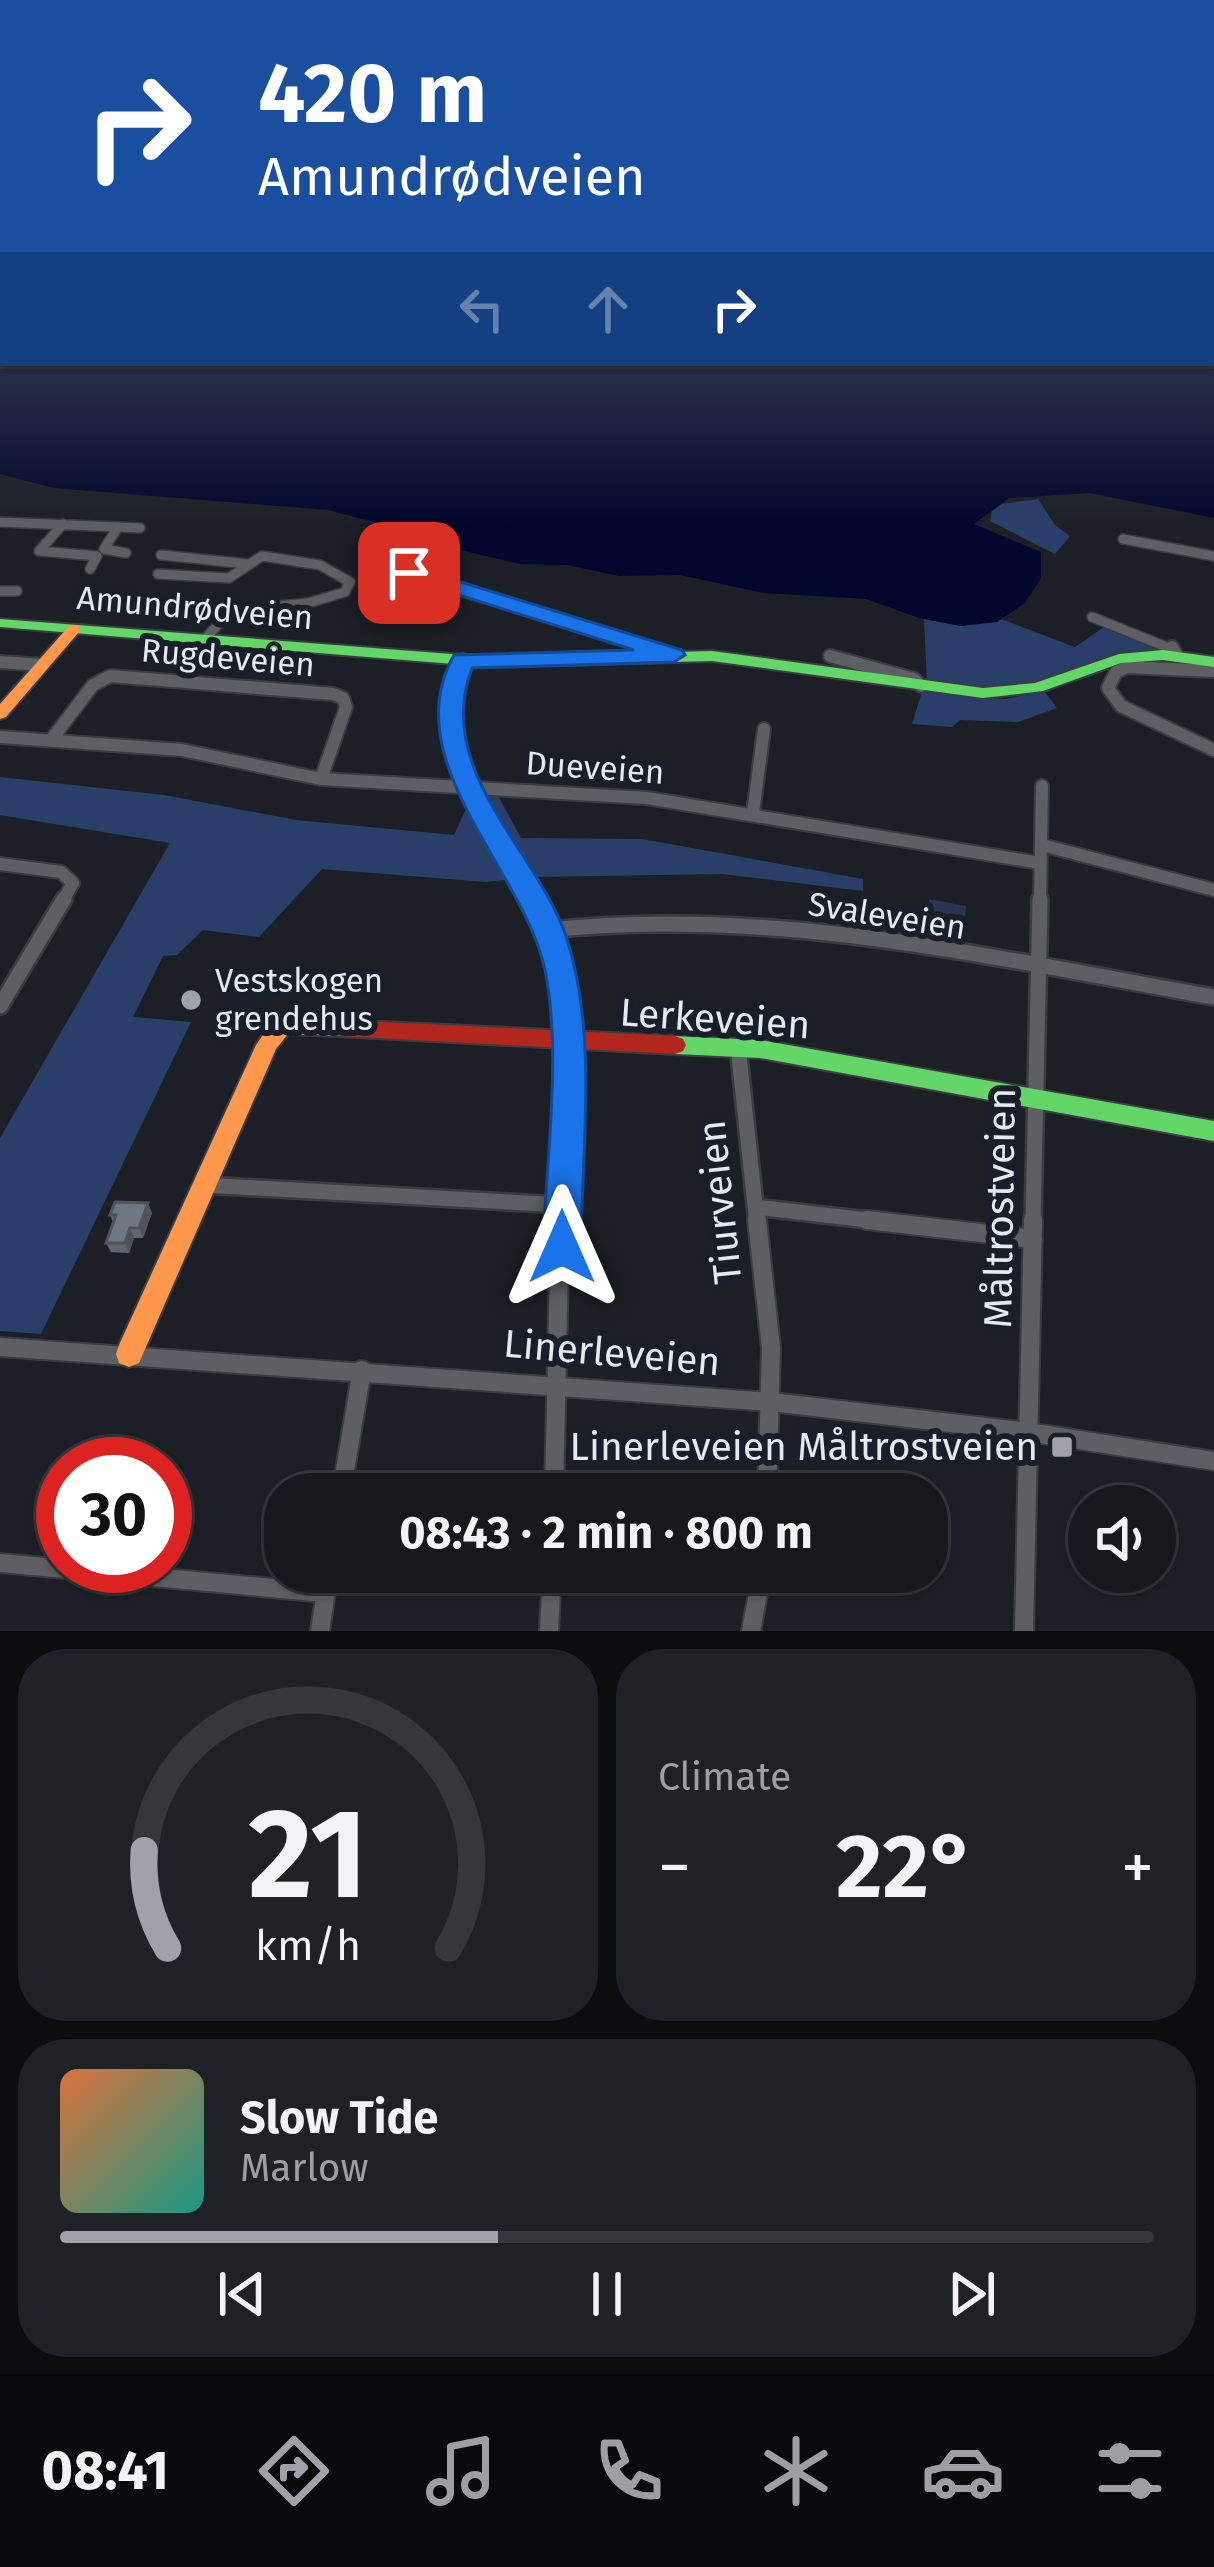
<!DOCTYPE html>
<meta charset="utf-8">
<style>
body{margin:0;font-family:"Fira Sans",sans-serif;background:#1e2125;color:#f1f3f6;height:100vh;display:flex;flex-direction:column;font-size:45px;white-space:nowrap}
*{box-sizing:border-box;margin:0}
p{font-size:39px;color:#9da0a3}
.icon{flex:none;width:66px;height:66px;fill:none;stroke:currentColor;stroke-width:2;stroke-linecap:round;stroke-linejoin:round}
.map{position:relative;height:1631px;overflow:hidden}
.drawer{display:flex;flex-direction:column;gap:18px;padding:18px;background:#0c0d0f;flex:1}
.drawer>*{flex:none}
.top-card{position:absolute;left:0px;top:0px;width:1215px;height:366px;box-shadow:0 3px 9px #0004,0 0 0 3px #34373b;background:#1a4fa0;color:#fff;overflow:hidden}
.tools{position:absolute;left:1068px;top:1485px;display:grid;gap:24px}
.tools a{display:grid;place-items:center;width:108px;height:108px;border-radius:50%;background:#15181c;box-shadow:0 3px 9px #0004,0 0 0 3px #34373b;font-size:60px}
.speed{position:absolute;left:36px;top:1437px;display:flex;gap:24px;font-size:60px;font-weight:700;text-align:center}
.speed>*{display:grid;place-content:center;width:156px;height:156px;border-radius:50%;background:#15181c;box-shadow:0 3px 9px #0004,0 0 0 3px #34373b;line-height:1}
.speed .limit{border:18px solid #d22;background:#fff;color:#111}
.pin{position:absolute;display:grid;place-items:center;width:102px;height:102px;color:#fff;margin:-51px;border-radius:24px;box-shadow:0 6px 18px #0006}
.me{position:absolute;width:132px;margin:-66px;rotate:0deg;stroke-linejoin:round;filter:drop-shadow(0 0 9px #0008)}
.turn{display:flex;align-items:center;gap:42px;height:252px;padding:0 60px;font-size:54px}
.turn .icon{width:156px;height:156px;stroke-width:2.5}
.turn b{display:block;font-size:84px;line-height:102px}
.lanes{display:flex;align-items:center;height:114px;padding:0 60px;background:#0003;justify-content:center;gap:60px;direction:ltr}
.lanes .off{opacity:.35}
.big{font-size:90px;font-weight:700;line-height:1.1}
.drawer .card{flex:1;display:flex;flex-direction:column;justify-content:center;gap:18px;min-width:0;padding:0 42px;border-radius:48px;background:#1e2125}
.drawer .dial{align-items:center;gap:0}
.dial svg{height:312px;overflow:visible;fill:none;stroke:#34373b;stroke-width:7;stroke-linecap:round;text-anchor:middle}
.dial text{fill:#f1f3f6;stroke:none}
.song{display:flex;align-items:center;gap:36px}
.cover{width:144px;height:144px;border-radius:18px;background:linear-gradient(135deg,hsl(20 70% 55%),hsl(170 70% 35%))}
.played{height:12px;border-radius:6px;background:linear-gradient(90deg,#9fa3a9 40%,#34373b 40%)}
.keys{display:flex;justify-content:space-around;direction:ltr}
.heat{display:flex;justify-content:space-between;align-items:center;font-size:66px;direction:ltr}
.drawer .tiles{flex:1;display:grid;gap:18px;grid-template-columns:1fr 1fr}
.card:last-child{grid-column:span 2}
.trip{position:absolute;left:264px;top:1473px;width:684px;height:120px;border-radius:48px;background:#15181c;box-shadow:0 3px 9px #0004,0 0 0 3px #34373b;font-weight:700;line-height:120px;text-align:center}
.menu{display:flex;height:192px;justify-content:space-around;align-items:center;background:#080a0b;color:#9da0a3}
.menu .icon{width:84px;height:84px}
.menu .active{color:#9fa3a9}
.menu b{font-size:54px;color:#f1f3f6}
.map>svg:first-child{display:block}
.green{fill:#283650}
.forest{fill:#293e68}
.water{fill:#03072d}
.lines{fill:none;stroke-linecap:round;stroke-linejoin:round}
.street-far3-casing{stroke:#393c41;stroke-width:12}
.street-far2-casing{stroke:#393c41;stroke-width:16}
.street-far1-casing{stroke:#393c41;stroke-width:20}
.street-casing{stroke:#393c41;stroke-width:22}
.fast-casing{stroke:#393c41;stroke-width:4}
.slow-casing{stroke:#393c41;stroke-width:4}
.jam-casing{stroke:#393c41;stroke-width:4}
.street-far3{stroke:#5d5f62;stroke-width:9}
.street-far2{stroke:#5d5f62;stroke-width:12}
.street-far1{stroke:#5d5f62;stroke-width:15}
.street{stroke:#5d5f62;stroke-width:18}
.fast{fill:#63d668;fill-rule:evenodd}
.slow{fill:#ff974d;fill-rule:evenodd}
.jam{fill:#b3261e;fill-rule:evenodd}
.wall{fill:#5f6672}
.shaded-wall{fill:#4e535c}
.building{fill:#6f7784;stroke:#4e535c;stroke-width:3}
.route{fill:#1a73e8;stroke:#114b97;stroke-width:3}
.poi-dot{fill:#9fa3a9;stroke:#191f29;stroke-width:4.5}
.labels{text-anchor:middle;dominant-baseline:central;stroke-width:12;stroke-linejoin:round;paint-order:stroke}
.street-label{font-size:33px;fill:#e5e9f0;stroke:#191f29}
.poi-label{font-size:33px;fill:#e5e9f0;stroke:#191f29;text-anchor:start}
.near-street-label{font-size:39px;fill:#e5e9f0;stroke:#191f29}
.near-poi-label{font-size:39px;fill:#e5e9f0;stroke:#191f29;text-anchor:end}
</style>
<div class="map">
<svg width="1214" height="1631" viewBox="0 0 1214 1631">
<rect width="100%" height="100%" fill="#1c2026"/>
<!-- green -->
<path class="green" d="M929,899l37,7 -3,44 -38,-7z"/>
<!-- forest -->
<path class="forest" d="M1038,499l17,26 15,11 -15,18 -65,-33 2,-10 10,-7z
M924,619l37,7 40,-7 74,28 32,-22 66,29c-50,-4 -72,10 -117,24 -42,13 -86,12 -129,6z
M1044,691l13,17 -39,14 -58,-2 -8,7 -40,-3 10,-32 83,7z
M0,777l164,18 132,25 158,15 12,-26 -7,-18 37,1 25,46 121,1 221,40v12l-141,-17 -190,3 -46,5 -164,-13 -63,68 -56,-7 -26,25 -14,1 -30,61 58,5 -150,312 -41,-3v-193l170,-295 -170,-28z"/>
<!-- water -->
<path class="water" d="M0,295l3,68h1209l2,-68v223l-124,-25 -81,5 -35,26 67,28v26l-16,25 -28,19 -36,4 -42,-8 -53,-19 -103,-6 -83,-18 -61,1 -52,-11 -47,-1 -89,-21 -13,-6 2,-6 -9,-2 3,-4 -40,-3 -46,-12 -274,-22 -54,-14z"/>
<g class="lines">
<defs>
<path id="street-far3" d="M0,522l140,6
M63,524l-24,27 58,5 -7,13
M118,527l-14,22 22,4
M1123,539l91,17
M161,555l87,9
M409,573l246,77
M158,574l71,4 33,-22 58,9 30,17 -5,10 -37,11 -78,8 -25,28
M0,591h17
M1092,617l82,33"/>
<path id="street-far2" d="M646,647l27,8
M1172,647l5,9
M830,656l84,23 7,7
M463,660c-31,101 21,158 71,242
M0,662l42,3
M1214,671l-87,-4 -11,5 -8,16 13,18 93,44
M0,737l182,13 139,29 326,19 393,65
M51,740l42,-55 17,-9 223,18 10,4 3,9 -25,72
M753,813l11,-84
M1042,845l172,45
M0,864l61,8 12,11 -11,19
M1040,902l2,-116"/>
<path id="street-far1" d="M532,899c52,97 31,217 28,324
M549,930c226,-24 444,28 665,67
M0,1006l64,-107
M738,1047l19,176
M204,1185l358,20
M756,1207l137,16
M1033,1223l7,-324"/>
<path id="street" d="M757,1220l14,128 -4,146
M867,1220l166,19
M0,1347l772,55 256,30 186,29
M341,1494l21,-124
M554,1494l6,-274
M0,1563l326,30
M320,1631l9,-59
M549,1631l3,-59
M751,1631l11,-59
M1024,1631l9,-411"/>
<path id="fast" d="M0,619l490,38 222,-6 271,37 52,-5 84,-29 44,-4 51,7v10l-51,-7 -42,3 -78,28 -60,7 -271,-37 -222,6 -490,-40z
M675,1036l85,4 454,81v20l-454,-83 -85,-4 -8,-3 -3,-6 3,-6z"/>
<path id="slow" d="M74,625l5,1v6l-73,85 -6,2v-15l69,-78z
M282,1017l58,3 8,2 3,6 -3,6 -8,2 -52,-2 -12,15 -137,314 -10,4 -10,-4 -3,-9 3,-9 137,-300 18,-26z"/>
<path id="jam" d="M340,1020l335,16 8,3 3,6 -3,6 -8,3 -335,-18 -8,-2 -3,-6 3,-6z"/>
</defs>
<!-- street-far3 casing -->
<use href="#street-far3" class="street-far3-casing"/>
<!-- street-far2 casing -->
<use href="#street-far2" class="street-far2-casing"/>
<!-- street-far1 casing -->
<use href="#street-far1" class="street-far1-casing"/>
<!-- street casing -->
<use href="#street" class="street-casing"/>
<!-- fast casing -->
<use href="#fast" class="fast-casing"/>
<!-- slow casing -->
<use href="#slow" class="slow-casing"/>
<!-- jam casing -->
<use href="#jam" class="jam-casing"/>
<!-- street-far3 -->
<use href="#street-far3" class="street-far3"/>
<!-- street-far2 -->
<use href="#street-far2" class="street-far2"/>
<!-- street-far1 -->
<use href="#street-far1" class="street-far1"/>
<!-- street -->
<use href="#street" class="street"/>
<!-- fast -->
<use href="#fast" class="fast"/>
<!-- slow -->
<use href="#slow" class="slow"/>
<!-- jam -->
<use href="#jam" class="jam"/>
</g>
<!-- wall -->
<path class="wall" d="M152,1213l-9,25h-9l-5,15 -18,-1 -5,-9 7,-21 -3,-7z"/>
<!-- shaded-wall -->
<path class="shaded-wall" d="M148,1203l4,10 -9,25 -4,-10z
M130,1228l4,10 -5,15 -4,-10z"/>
<!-- building -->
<path class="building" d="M115,1202l33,1 -9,25h-9l-5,15h-19l10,-28h-6z"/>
<!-- sky -->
<linearGradient id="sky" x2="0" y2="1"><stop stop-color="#0f1215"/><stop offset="0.56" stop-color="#3a4252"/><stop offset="1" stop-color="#3a4252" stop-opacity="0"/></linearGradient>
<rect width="1214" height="524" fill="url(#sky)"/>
<!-- route -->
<path class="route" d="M409,566l273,84 3,5 -11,7 -202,6c-39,102 64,181 94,268 32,96 16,211 15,311l-6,12 -13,6 -14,-6 -5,-12c3,-86 19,-193 2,-277 -20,-98 -151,-210 -91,-315l180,-5 -233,-73v-9z"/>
<!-- markers -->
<g class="poi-dot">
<circle cx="191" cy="1000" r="12"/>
<rect x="1050" y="1435" width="24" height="24" rx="6"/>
</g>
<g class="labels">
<!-- street labels -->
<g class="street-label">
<text transform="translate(195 608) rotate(5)">Amundrødveien</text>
<text transform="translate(228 658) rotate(5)">Rugdeveien</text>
<text transform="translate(595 768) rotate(4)">Dueveien</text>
<text transform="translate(887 916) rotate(9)">Svaleveien</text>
</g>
<!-- poi labels -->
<g class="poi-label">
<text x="215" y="981">Vestskogen<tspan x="215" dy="38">grendehus</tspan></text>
</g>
<!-- near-street labels -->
<g class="near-street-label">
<text transform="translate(715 1019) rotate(4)">Lerkeveien</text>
<text transform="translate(720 1202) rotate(-96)">Tiurveien</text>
<text transform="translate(1000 1208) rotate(-89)">Måltrostveien</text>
<text transform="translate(612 1353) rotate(5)">Linerleveien</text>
</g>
<!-- near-poi labels -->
<g class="near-poi-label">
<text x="1038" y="1447">Linerleveien Måltrostveien</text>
</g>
</g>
</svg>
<div class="tools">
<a><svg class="icon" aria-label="sound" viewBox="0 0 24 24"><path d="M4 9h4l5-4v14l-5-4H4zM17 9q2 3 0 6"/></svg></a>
</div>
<div class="speed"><div class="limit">30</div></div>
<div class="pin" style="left:409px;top:573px;background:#d93025"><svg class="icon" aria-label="arrive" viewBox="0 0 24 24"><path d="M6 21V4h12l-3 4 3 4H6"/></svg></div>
<svg class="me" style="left:562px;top:1247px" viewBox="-20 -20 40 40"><path d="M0-17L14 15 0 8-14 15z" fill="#1a73e8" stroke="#fff" stroke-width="4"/></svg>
<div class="trip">08:43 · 2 min · 800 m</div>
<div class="top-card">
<div class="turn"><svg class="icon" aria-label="right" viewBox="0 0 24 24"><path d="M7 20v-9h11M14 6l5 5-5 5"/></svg><div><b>420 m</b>Amundrødveien</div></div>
<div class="lanes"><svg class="icon off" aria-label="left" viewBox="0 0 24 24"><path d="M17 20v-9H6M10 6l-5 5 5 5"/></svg><svg class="icon off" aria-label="ahead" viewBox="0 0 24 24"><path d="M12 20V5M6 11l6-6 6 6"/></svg><svg class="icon" aria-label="right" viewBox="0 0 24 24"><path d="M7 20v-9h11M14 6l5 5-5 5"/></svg></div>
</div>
</div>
<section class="drawer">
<div class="tiles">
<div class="card dial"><svg viewBox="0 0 100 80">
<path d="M14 69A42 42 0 1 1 86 69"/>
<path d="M14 69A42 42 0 0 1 8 44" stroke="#9fa3a9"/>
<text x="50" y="56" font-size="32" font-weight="700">21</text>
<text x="50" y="72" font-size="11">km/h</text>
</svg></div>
<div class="card"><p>Climate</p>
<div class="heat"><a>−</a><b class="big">22°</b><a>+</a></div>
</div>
<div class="card">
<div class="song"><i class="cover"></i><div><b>Slow Tide</b><p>Marlow</p></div></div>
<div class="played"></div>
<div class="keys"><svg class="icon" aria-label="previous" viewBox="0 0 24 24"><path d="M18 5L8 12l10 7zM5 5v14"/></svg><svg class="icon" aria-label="pause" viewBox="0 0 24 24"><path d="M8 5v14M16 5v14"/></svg><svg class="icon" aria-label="next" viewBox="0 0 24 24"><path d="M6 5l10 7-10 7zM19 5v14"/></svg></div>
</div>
</div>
</section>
<nav class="menu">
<b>08:41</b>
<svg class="icon active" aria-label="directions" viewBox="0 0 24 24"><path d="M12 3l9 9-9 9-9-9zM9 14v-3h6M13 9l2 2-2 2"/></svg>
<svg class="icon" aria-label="music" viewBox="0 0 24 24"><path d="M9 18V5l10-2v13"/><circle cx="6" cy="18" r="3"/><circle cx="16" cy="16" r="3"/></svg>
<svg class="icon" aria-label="phone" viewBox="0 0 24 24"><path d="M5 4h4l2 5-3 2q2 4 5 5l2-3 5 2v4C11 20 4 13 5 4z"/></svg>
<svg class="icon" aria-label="climate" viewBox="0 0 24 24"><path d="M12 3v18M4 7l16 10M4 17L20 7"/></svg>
<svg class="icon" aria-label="car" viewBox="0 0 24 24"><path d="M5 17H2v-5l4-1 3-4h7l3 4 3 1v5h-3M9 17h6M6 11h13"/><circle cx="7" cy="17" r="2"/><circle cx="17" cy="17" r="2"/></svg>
<svg class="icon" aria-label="filters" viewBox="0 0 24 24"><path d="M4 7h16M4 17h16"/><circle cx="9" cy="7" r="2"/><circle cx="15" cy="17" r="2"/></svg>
</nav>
